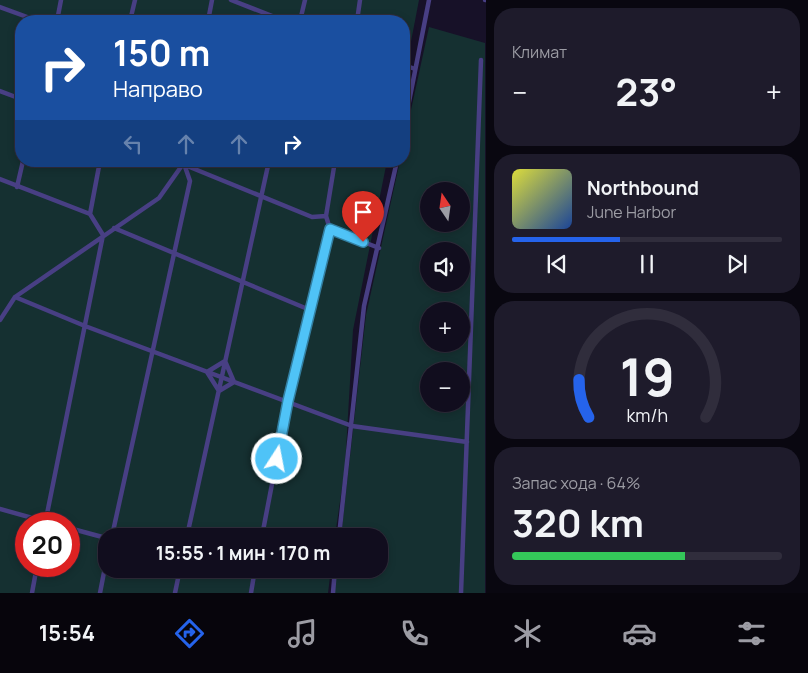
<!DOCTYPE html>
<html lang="ru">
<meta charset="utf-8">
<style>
body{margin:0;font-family:Manrope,sans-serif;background:#1e1b2b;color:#f1f3f6;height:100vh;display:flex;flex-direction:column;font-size:19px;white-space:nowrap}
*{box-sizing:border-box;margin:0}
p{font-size:16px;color:#9c9ca4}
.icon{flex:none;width:28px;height:28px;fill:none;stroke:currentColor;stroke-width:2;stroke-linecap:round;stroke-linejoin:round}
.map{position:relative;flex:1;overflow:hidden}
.drawer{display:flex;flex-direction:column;gap:8px;padding:8px;background:#090710;width:322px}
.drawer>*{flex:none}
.guide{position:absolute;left:15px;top:15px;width:395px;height:152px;border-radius:20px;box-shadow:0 2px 8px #0003,0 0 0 1px #302d3c;background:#1a4fa0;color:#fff;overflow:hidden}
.needle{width:32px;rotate:347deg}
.controls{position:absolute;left:420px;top:182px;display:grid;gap:10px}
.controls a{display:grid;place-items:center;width:50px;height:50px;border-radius:50%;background:#110d1e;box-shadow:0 2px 8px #0003,0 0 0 1px #302d3c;font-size:25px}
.speed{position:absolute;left:15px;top:512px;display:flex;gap:10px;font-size:25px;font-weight:700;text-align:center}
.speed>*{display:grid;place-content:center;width:65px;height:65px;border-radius:50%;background:#110d1e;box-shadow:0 2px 8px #0003,0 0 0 1px #302d3c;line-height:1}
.speed .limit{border:8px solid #d22;background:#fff;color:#111}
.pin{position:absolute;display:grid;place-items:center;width:42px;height:42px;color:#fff;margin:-51px -21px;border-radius:50% 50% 50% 0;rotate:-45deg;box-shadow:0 0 5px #0007}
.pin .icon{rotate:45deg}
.me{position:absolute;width:55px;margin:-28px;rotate:11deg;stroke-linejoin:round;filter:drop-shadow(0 0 4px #0008)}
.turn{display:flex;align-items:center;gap:18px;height:105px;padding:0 15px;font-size:22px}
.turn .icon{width:65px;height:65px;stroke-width:2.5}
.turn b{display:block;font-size:35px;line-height:42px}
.lanes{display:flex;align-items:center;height:48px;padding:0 15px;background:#0003;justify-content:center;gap:25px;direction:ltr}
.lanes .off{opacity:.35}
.big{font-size:38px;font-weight:700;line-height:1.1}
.drawer .tile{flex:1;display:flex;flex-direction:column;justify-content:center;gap:8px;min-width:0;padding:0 18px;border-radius:20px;background:#1e1b2b}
.drawer .dial{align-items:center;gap:0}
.dial svg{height:130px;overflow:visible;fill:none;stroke:#302d3c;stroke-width:7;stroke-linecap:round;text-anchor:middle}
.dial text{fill:#f1f3f6;stroke:none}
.song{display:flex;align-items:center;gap:15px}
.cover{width:60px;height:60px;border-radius:8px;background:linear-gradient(135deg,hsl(60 70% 55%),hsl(220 70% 35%))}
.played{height:5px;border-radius:2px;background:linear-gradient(90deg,#2563eb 40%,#302d3c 40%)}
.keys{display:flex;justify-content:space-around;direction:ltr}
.heat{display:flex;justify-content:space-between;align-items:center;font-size:28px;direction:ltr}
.charge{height:8px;border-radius:4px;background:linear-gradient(90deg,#34c759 64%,#302d3c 0)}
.trip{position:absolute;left:98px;top:528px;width:290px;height:50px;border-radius:20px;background:#110d1e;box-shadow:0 2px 8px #0003,0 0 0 1px #302d3c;font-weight:700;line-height:50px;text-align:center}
.menu{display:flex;height:80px;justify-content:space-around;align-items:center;background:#07050c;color:#9c9ca4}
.menu .icon{width:35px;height:35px}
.menu .selected{color:#2563eb}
.menu b{font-size:22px;color:#f1f3f6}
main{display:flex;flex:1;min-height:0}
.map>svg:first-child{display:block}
.green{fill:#153031;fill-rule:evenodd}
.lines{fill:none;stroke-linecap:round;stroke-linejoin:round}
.lane{stroke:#483f84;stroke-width:4.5}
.route-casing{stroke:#337fa1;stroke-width:12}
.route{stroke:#4fc3f7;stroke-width:9}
</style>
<main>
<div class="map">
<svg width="486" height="593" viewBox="0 0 486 593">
<rect width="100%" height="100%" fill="#171128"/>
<!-- green -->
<path class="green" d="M0,0h419l-15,78v-57h-383v140h366l-34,169 -8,137 -10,69h-229v33h225l-3,24h-328zM26,524h43v42h-43z
M429,27l56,16v550h-151l3,-24h42v-33h-38l25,-221 34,-154h4v-19zM429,191h32v33h-32zM429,251h32v33h-32zM429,311h32v33h-32zM429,371h32v33h-32z"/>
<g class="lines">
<!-- lane -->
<path class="lane" d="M231,0l54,21
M485,0h1
M0,7l38,14
M57,21l4,-21
M130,21l5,-21
M208,21l4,-21
M300,21l5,-21
M357,21l3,-21
M404,65l11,4
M0,91l21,8
M404,127l25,-127
M175,161l137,56 14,-1
M0,179l90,35 13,21 -58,289
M17,187l6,-26
M90,214l10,-53
M114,228l196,82
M330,229l49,19
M15,297l70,29 267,100 115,16
M0,320l15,-23 144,-99 24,-34
M225,361l9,21 -15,9 -12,-19z
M0,509l54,15
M69,528l37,10
M112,536l78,-355 -7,-20
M187,536l82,-375
M262,536l26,-135 42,-172 -4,-13 9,-55
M339,536l25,-230 33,-145
M238,569l17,4
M32,593l5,-27
M100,593l6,-31
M175,593l5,-24
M251,593l4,-24
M333,593l2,-24
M461,593l20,-533"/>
</g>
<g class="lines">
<defs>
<path id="route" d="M277,459l11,-58 42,-172 33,13"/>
</defs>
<!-- route casing -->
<use href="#route" class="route-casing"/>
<!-- route -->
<use href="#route" class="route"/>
</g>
</svg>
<div class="controls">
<a><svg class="needle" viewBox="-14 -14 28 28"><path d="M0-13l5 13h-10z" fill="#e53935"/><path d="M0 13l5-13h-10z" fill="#9c9ca4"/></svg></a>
<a><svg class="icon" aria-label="sound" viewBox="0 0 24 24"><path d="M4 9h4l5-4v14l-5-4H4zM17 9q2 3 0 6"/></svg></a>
<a>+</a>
<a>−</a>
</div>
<div class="speed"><div class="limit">20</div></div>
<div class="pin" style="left:363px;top:242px;background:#d93025"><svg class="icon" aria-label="arrive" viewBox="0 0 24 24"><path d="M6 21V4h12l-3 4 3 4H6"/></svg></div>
<svg class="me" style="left:277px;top:459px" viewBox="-20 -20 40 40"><circle r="17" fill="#4fc3f7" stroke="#fff" stroke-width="3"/><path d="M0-11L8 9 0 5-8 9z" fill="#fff"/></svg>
<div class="trip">15:55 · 1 мин · 170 m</div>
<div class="guide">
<div class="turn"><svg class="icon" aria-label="right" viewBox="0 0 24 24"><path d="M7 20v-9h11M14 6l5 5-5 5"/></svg><div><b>150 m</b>Направо</div></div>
<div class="lanes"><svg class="icon off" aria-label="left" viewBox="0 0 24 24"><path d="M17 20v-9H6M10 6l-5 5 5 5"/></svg><svg class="icon off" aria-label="ahead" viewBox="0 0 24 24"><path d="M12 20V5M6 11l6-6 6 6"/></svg><svg class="icon off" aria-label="ahead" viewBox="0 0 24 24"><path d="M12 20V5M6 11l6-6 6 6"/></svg><svg class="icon" aria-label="right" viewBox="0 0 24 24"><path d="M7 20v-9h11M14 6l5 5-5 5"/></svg></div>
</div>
</div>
<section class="drawer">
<div class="tile"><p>Климат</p>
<div class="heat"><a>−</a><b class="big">23°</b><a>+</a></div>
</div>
<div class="tile">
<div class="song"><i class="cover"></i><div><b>Northbound</b><p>June Harbor</p></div></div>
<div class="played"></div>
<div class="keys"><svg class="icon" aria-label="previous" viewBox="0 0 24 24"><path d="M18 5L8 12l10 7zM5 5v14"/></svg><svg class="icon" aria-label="pause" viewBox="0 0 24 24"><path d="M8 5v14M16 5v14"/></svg><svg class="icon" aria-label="next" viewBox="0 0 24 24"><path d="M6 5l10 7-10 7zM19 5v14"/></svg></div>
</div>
<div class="tile dial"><svg viewBox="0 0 100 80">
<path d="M14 69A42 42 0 1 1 86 69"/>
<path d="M14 69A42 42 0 0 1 8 46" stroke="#2563eb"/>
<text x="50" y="56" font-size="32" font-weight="700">19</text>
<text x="50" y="72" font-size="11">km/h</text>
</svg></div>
<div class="tile"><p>Запас хода · 64%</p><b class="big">320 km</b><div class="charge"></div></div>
</section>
</main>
<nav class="menu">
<b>15:54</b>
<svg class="icon selected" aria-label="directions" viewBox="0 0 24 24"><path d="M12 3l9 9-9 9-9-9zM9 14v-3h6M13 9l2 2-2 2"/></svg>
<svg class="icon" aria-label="music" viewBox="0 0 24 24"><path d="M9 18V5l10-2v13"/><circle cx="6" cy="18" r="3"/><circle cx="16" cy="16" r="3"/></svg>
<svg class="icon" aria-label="phone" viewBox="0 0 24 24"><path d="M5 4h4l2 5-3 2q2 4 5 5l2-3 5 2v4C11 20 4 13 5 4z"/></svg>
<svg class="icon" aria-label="climate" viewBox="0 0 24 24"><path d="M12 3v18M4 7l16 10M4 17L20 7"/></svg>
<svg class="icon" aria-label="car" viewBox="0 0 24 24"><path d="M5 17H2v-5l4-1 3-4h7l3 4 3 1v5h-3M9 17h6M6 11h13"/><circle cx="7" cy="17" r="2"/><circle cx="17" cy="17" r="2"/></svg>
<svg class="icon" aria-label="filters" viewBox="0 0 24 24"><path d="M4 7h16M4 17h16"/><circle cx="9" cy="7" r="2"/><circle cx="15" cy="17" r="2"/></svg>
</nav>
